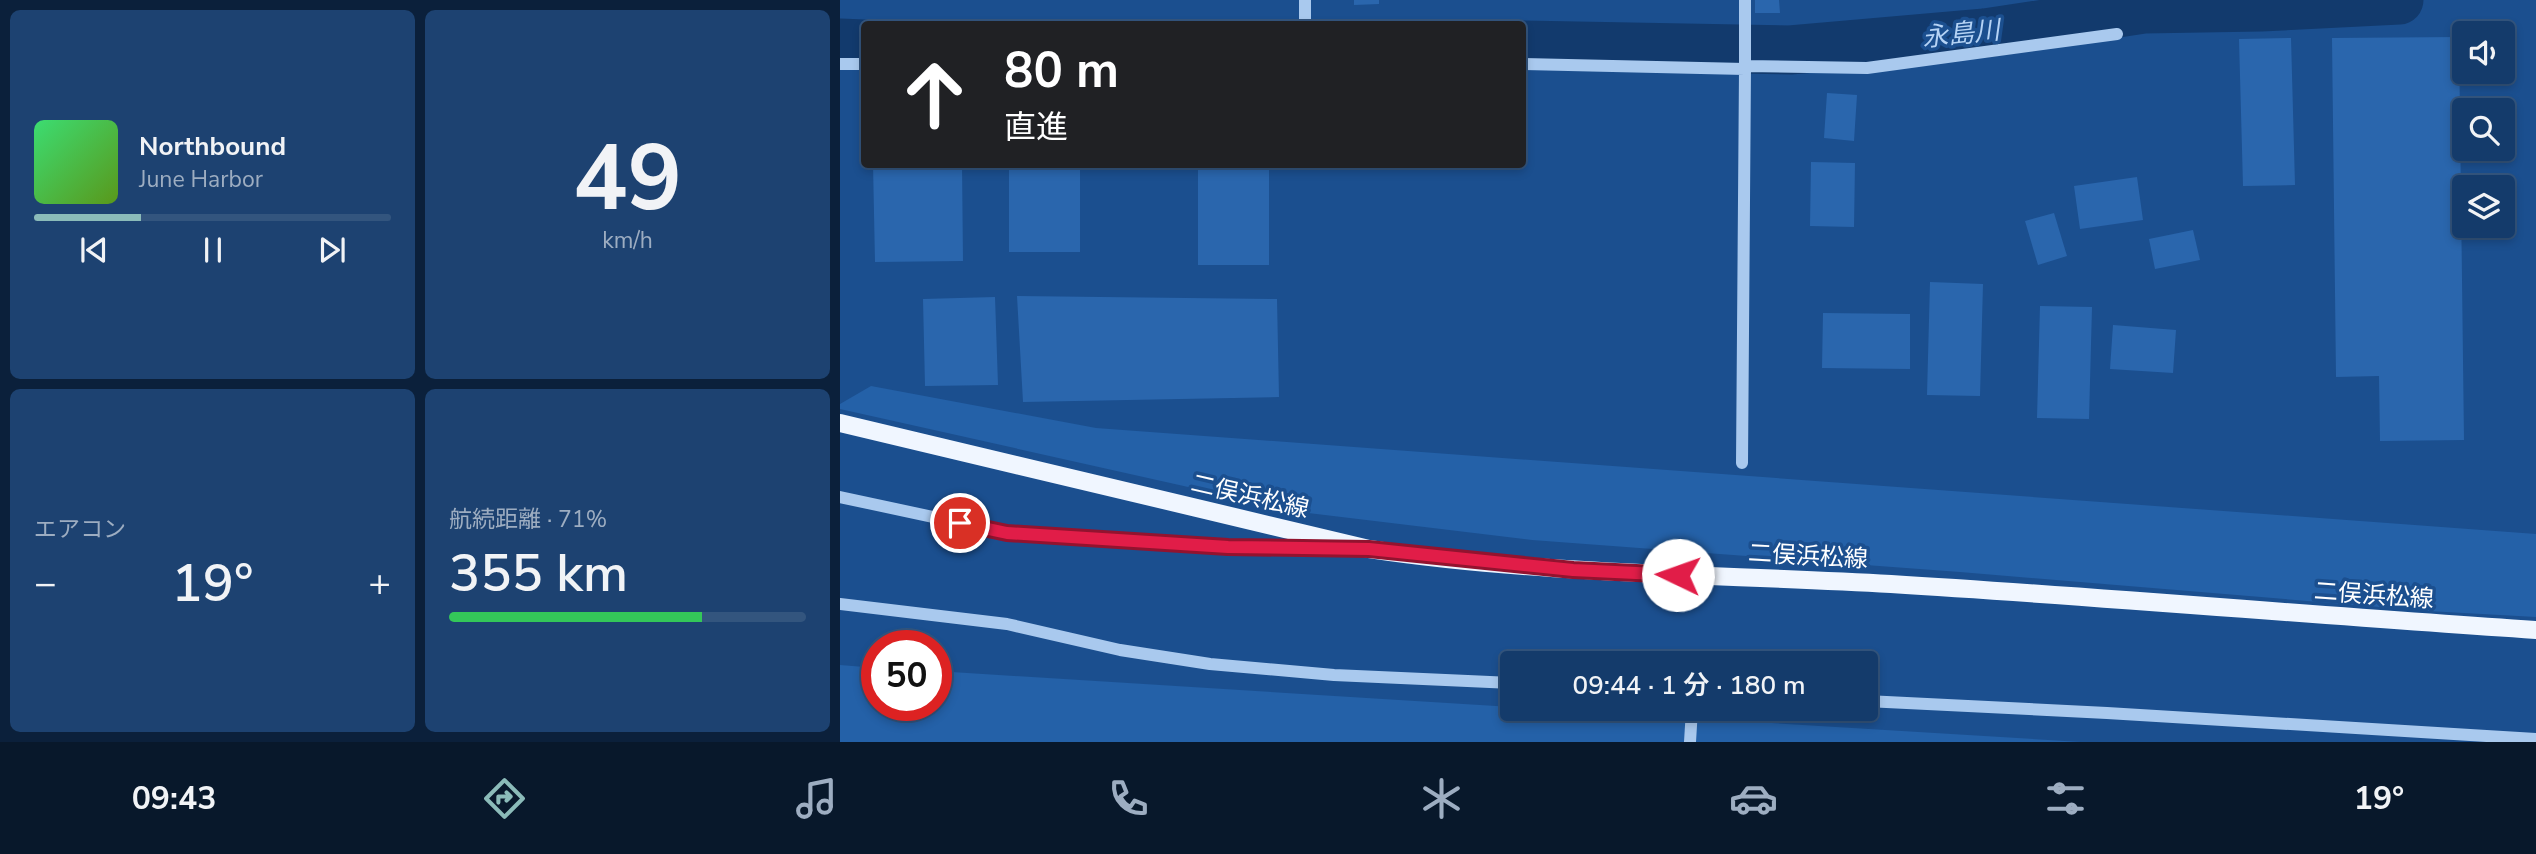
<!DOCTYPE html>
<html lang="ja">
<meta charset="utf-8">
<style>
body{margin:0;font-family:"Nunito Sans","Noto Sans JP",sans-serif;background:#1d4271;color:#f1f3f6;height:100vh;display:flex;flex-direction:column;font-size:26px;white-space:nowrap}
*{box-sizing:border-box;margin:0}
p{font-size:23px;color:#9dadc1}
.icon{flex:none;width:38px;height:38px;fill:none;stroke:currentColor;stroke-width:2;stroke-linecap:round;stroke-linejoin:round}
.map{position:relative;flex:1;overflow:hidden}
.side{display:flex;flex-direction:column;gap:10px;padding:10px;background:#0b203b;width:840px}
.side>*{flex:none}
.hud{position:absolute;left:21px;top:21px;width:665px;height:147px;border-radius:7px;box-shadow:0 4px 10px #0003,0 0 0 2px #33557e;background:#202124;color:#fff;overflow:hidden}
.fabs{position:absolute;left:1612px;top:21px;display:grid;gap:14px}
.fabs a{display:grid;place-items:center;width:63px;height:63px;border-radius:7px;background:#143b6b;box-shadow:0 4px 10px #0003,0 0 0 2px #33557e;font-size:35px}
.speed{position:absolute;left:21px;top:630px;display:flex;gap:14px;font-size:35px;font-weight:700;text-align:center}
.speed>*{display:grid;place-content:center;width:91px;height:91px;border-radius:50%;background:#143b6b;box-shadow:0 4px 10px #0003,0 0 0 2px #33557e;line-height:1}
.speed .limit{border:10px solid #d22;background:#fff;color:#111}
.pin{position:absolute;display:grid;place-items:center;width:60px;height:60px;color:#fff;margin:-30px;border:4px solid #fff;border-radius:50%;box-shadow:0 2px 7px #0007}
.me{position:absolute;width:77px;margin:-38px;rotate:273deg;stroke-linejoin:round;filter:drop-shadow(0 0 5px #0008)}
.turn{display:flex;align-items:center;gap:24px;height:147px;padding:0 28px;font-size:32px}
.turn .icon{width:91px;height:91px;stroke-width:2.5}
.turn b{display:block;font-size:49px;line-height:60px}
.big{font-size:52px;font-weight:600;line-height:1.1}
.side .tile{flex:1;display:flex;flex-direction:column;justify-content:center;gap:10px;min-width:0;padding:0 24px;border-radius:10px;background:#1d4271}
.side .dial{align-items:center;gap:0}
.dial b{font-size:91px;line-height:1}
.song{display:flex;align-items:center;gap:21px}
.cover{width:84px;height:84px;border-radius:10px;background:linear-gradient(135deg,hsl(140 70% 55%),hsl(90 70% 35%))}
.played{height:7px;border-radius:4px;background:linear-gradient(90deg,#8bbbb9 30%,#33557e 30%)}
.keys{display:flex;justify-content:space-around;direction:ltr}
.heat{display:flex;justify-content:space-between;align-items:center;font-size:38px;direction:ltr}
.charge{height:10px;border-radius:5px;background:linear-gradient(90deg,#34c759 71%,#33557e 0)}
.side .tiles{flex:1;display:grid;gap:10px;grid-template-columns:repeat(2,1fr)}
.trip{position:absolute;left:660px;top:651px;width:378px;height:70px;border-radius:7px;background:#143b6b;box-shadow:0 4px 10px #0003,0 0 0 2px #33557e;font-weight:600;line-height:70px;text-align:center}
.tab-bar{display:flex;height:112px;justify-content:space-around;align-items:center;background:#08182b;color:#9dadc1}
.tab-bar .icon{width:49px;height:49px}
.tab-bar .active{color:#8bbbb9}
.tab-bar b{font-size:32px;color:#f1f3f6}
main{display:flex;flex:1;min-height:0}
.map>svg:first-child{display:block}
.green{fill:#2461a8}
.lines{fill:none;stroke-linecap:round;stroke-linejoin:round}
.river{stroke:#123a6d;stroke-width:49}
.building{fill:#2a66ad}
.minor{stroke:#a9c9ee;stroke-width:12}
.major{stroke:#f0f6ff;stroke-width:18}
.route-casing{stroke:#92132f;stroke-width:18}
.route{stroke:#e11d48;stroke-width:12}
.labels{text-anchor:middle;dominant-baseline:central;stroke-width:7;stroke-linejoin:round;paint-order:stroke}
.street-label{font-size:24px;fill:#fff;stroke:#1b4f8f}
.water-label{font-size:26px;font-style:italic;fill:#b5d3f5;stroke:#1b4f8f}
</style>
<main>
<section class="side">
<div class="tiles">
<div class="tile">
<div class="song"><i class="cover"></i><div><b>Northbound</b><p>June Harbor</p></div></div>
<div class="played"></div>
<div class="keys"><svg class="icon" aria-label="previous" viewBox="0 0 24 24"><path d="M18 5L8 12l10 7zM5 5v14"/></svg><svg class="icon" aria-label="pause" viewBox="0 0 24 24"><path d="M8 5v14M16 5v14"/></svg><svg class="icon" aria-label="next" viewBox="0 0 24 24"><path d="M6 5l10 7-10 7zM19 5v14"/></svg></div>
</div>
<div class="tile dial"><b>49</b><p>km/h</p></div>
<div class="tile"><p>エアコン</p>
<div class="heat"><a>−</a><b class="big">19°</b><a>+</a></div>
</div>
<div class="tile"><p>航続距離 · 71%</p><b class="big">355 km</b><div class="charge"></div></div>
</div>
</section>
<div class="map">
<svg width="1696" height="742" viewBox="0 0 1696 742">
<rect width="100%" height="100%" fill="#1b4f8f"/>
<!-- green -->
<path class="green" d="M31,386l225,42 1440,106v83l-108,-6 -468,-39 -428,-32 -232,-28 -460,-103v-5z
M0,665l37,3v37h59v-34l576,36v2h31l538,33h-1241z"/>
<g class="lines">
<!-- river -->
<path class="river" d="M0,43l24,1
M682,45l268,5 195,-17 159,-24 117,-2 138,-7"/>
</g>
<!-- building -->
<path class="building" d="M514,0h25v4l-25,1z
M915,0h24l1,13h-25z
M1619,37l5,403 -84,1 -1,-65 -43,1 -4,-339z
M1451,38l4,147 -52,1 -4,-147z
M987,93l30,2 -3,46 -30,-3z
M971,162l44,1 -1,64 -44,-1z
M33,164h89l1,97 -88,1z
M169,164h71v88h-71z
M358,164h71v101h-71z
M1297,177l6,43 -63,9 -6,-43z
M1214,213l13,43 -29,9 -13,-44z
M1353,230l7,30 -45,9 -6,-30z
M1090,282l53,2 -3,112 -53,-1z
M177,296l260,3 2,98 -256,5z
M155,297l3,88 -73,1 -2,-87z
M1200,306l52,1 -3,112 -52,-1z
M983,313l87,1v55l-88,-1z
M1273,325l63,5 -3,43 -63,-4z"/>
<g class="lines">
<!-- minor -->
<path class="minor" d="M905,0v66
M465,24v-24
M0,64h24
M682,64l223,5v-3l122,2 250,-34
M902,463l3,-394
M0,497l167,36 221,14 119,2
M0,604l167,20 113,26 90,14 124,11 178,8
M1026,701l241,12 429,26
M850,742l2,-33"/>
<!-- major -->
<path class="major" d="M0,423l529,126c173,26 348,25 522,35 215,13 430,32 645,46"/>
</g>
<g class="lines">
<defs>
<path id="route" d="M120,523l47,10 221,14 141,2 204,21 105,5"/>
</defs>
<!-- route casing -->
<use href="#route" class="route-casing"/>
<!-- route -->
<use href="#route" class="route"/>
</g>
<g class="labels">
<!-- street labels -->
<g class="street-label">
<text transform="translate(410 496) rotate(13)">二俣浜松線</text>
<text transform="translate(968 556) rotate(3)">二俣浜松線</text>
<text transform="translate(1534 595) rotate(4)">二俣浜松線</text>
</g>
<!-- water labels -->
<g class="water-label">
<text transform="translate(1121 34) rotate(-6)">永島川</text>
</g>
</g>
</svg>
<div class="fabs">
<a><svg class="icon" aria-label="sound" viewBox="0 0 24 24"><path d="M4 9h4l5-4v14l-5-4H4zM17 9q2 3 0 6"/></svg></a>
<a><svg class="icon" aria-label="search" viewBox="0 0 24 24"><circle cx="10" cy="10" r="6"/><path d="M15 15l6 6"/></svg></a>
<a><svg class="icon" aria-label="layers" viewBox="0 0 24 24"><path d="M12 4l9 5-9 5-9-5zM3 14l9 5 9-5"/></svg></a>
</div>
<div class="speed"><div class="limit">50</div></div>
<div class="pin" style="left:120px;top:523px;background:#d93025"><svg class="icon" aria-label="arrive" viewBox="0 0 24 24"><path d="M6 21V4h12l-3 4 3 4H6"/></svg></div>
<svg class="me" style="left:838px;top:575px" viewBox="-20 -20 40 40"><circle r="19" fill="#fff"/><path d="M0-13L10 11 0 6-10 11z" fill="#e11d48"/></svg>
<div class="trip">09:44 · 1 分 · 180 m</div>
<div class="hud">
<div class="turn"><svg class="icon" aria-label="ahead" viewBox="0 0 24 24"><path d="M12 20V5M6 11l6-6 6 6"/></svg><div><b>80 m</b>直進</div></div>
</div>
</div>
</main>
<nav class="tab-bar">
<b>09:43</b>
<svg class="icon active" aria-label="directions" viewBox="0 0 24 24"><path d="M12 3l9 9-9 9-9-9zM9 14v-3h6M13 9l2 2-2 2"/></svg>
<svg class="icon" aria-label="music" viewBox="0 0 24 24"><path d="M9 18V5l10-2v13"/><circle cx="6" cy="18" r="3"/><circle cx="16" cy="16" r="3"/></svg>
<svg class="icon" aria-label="phone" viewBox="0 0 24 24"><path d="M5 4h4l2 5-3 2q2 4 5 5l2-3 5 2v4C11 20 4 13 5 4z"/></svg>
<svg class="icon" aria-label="climate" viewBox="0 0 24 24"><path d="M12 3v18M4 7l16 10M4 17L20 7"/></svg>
<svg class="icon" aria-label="car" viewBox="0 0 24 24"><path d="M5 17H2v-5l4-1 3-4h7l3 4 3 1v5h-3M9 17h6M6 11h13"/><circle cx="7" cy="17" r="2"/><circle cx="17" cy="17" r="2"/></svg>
<svg class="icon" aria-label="filters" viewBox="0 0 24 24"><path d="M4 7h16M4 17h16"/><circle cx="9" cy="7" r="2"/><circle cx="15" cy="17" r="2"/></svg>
<b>19°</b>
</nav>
